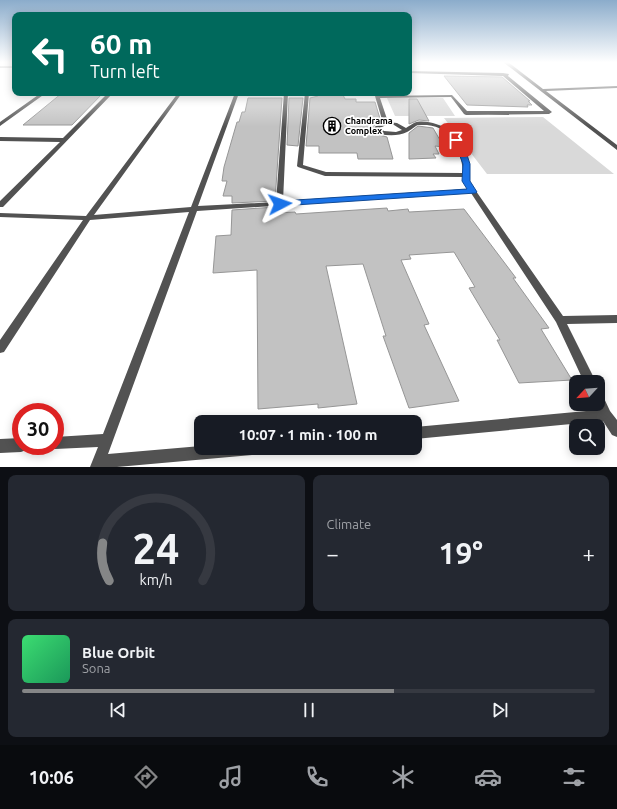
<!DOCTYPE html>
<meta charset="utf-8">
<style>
body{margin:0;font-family:Ubuntu,sans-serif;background:#242831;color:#f1f3f6;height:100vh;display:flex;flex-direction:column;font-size:15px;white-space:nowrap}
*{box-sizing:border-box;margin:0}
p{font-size:13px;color:#9ea1a6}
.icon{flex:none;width:22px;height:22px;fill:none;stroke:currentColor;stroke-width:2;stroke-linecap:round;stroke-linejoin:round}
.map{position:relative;height:467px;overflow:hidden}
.sheet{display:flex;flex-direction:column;gap:8px;padding:8px;background:#0d0f14;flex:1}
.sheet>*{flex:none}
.guide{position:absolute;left:12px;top:12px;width:400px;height:84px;border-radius:8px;box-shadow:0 2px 10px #0003;background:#00695c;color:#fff;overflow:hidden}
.needle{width:26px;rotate:244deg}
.controls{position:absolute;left:569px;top:375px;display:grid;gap:8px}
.controls a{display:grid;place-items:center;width:36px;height:36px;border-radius:8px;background:#171b24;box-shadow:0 2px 10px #0003;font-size:20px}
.speed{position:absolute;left:12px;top:403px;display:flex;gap:8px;font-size:20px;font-weight:700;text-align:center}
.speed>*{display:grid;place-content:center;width:52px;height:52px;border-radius:50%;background:#171b24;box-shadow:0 2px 10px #0003;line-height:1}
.speed .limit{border:6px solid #d22;background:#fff;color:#111}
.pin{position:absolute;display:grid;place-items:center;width:34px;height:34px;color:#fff;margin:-17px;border-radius:8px;box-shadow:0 2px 6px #0006}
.me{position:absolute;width:44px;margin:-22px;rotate:86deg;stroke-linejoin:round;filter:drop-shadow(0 0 3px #0008)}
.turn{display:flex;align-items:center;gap:14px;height:84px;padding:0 12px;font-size:18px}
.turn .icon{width:52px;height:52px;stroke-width:2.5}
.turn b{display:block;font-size:28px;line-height:34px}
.big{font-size:30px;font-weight:600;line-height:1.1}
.sheet .widget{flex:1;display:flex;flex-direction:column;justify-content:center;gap:6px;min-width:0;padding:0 14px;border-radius:8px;background:#242831}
.sheet .dial{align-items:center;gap:0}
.dial svg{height:104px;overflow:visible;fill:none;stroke:#363941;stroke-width:7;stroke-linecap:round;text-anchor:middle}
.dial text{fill:#f1f3f6;stroke:none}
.song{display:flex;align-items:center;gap:12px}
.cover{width:48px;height:48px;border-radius:6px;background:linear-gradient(135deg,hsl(140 70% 55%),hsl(150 70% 35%))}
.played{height:4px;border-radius:2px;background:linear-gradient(90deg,#858687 65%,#363941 65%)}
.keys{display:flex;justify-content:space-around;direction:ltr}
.heat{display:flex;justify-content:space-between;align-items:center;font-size:22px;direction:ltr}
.sheet .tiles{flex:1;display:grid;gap:8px;grid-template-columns:1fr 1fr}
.widget:last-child{grid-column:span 2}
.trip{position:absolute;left:194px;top:415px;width:228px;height:40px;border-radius:8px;background:#171b24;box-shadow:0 2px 10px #0003;font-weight:600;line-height:40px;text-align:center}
.menu{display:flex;height:64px;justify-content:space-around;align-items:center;background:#090b0e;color:#9ea1a6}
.menu .icon{width:28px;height:28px}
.menu .active{color:#858687}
.menu b{font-size:18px;color:#f1f3f6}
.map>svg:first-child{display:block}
.green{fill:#d9d9d9}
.building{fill:#c2c2c2;stroke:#969696}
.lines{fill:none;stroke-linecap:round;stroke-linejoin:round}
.street{fill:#525252;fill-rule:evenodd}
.route{fill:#1a73e8;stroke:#114b97}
.labels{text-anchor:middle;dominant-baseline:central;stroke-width:3.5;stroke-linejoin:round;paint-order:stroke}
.far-poi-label{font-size:9px;font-weight:bold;fill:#000;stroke:#fff;text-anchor:start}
</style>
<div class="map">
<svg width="617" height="467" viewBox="0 0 617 467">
<rect width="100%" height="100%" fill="#fff"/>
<!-- green -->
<path class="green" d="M387,98h56l12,18h-60z
M543,117l71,57h-127l-43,-56z"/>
<!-- building -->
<path class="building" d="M444,76l58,1 28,24h-2l4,4h-5l1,2 -61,-2z
M62,93h41l-31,32h-49z
M317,93h25l3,6h11v3h19l6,20 -8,4v2l6,7 8,2 6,22h-35l-1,-6h-38v-7h-13l4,-48 8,-2z
M248,98h34l-7,103 -43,2v-7h-9l4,-15h-5l2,-14 13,-45h2l3,-10h3z
M289,98h14l-5,48 -11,-1z
M409,99h8l12,22 -10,-1 -10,4z
M418,126l15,2 11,19 -9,-1 4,8h-6l3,4 -27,1v-26z
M276,207v6l19,-1 1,2 91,-6 1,3 20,-2 1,3 55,-3 52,69h-3l36,50 -8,1 31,51 -53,3 -22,-43h3l-31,-52 6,-1 -21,-35 -45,3 2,4 -10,1 28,64 -5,1 35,76 -50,7 -26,-72h3l-23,-72 -37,2 31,138 -39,4v-4l-60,5 -1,-139 -44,3 3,-37 15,-1 1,-25z"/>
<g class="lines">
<!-- street -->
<path class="street" d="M503,62h5l35,27 74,-3v2l-71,3 71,54v5z
M0,66h15v2h-15z
M409,71l94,2 6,1 -1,2 44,36 -3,2 -83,1 -2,-1 -13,-17 -71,1 8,24 9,1 9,5c3,-2 6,-4 8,-5 6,-3 16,-1 22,1 25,7 34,33 33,57l94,135 54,-1v8l-50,1 29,58h-12l-28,-60 -85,-129 -274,18 -89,243 93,-8v2h58l-2,5 -5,2 -135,12h-27l8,-20 -43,2 -5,-1v-2h5v-9l48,-3 86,-222 -99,8 -86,132 -4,1v-13l83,-120 -83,-3v-4l86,3 92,-123h4l-88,122 97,-8 44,-114h4l-41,113 78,-4 8,-109h4l-5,108 185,-12 -5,-8v-4l-138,-1 -27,-9 -1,-1 8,-73h4l-6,72 23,7 137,1c-1,-21 -11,-46 -36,-48 -2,0 -6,0 -9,0 -3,1 -7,5 -11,7 -8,4 -18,4 -27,2l-6,-7 9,-4 -8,-27 77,-1 15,16h77l-41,-35 -94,-3zM386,125h8l8,5 -6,2 -12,-1 -4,-3z
M41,93h5l-46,33v-4z
M108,93h5l-110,114h-3v-6l60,-59 -60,-1v-4l63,1z
M598,393l4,1 8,17 7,9v17l-5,-2 -9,-14 -188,18v-12l182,-17 -2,-6h3z
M21,438v8h6l-1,4 -5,2 -21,1v-14z"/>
</g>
<!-- sky -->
<linearGradient id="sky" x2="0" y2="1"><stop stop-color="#8baccb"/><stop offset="0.49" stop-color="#fff"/><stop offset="1" stop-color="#fff" stop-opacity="0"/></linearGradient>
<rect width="617" height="127" fill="url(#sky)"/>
<!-- route -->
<path class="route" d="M453,138h5l6,8 6,18v17l7,11 -1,1 -196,13 -5,-2 5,-3 187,-12 -5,-8 1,-17z"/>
<!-- icons -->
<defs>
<symbol id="building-ring" viewBox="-11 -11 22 22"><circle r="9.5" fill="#fff" stroke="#000" stroke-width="1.5"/><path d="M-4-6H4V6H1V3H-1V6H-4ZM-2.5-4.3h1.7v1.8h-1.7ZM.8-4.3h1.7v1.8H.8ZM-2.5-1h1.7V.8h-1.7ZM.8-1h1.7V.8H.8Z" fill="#000"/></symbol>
</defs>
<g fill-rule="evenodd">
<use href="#building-ring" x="322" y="116" width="20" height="20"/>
</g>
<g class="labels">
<!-- far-poi labels -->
<g class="far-poi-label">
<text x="345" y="121">Chandrama<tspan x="345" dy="10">Complex</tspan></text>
</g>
</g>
</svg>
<div class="controls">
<a><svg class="needle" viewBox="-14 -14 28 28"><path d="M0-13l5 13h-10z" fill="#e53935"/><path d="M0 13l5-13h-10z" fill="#9ea1a6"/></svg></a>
<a><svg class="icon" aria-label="search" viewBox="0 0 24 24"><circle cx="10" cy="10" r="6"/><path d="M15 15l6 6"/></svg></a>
</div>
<div class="speed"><div class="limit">30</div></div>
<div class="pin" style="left:456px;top:140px;background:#d93025"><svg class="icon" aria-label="arrive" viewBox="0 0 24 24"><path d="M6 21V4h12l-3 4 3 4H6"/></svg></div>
<svg class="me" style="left:280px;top:204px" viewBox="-20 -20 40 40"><path d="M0-17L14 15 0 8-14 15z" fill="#1a73e8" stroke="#fff" stroke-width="4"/></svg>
<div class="trip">10:07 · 1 min · 100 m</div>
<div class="guide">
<div class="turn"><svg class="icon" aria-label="left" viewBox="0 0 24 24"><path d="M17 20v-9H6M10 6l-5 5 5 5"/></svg><div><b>60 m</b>Turn left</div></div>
</div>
</div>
<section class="sheet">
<div class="tiles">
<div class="widget dial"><svg viewBox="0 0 100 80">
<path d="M14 69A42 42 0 1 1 86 69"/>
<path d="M14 69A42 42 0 0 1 9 40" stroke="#858687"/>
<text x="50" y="56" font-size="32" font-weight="700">24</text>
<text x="50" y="72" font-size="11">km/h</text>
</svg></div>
<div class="widget"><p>Climate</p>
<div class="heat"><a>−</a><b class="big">19°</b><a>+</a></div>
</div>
<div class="widget">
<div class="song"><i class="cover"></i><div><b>Blue Orbit</b><p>Sona</p></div></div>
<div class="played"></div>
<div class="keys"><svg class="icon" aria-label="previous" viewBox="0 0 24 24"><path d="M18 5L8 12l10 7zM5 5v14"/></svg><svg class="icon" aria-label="pause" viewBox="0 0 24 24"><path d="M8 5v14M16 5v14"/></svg><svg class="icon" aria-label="next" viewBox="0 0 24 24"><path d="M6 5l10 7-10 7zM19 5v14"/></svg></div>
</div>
</div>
</section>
<nav class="menu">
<b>10:06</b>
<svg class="icon active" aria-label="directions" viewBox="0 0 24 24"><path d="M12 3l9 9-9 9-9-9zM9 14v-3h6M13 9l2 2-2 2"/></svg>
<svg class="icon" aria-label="music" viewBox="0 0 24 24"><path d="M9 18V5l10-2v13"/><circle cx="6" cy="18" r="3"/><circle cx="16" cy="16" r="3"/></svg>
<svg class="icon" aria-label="phone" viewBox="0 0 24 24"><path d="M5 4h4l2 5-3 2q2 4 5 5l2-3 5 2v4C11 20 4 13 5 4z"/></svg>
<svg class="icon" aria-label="climate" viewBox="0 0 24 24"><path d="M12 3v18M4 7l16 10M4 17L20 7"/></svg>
<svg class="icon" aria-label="car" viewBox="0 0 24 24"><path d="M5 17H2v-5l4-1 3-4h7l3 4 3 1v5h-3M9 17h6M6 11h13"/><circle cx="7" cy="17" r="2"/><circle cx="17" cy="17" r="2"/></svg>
<svg class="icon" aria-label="filters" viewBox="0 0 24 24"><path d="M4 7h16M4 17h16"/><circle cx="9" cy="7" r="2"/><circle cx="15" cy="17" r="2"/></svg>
</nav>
